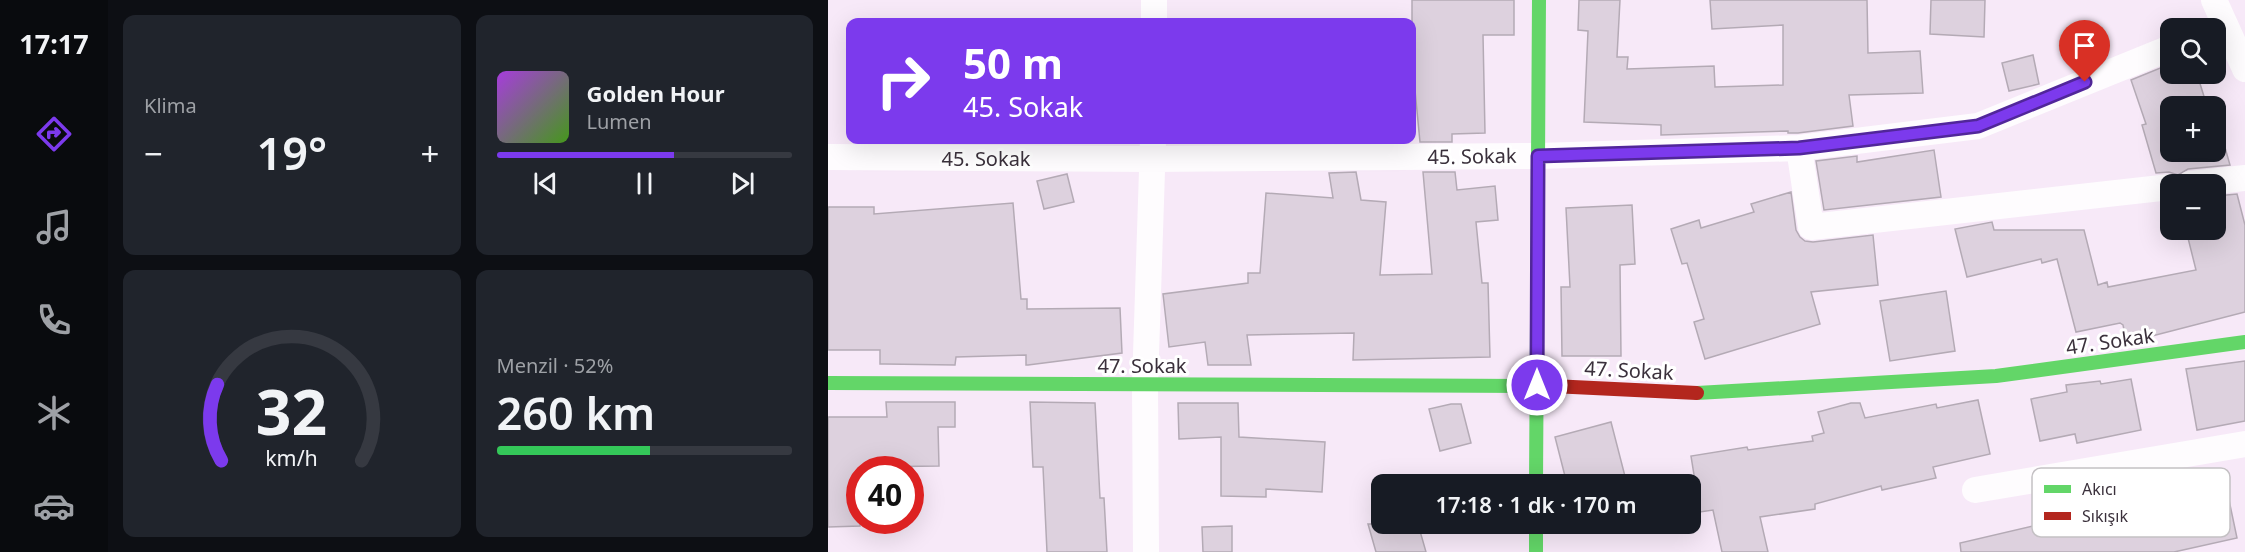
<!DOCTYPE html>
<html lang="tr">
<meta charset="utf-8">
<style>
body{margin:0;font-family:"Noto Sans",sans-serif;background:#20242c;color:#f1f3f6;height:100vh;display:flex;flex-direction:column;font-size:22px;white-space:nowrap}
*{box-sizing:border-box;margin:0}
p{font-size:20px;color:#9ea1a6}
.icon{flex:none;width:33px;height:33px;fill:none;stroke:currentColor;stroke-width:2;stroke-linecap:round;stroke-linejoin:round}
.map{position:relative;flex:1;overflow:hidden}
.drawer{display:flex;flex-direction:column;gap:15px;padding:15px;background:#0d0f14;width:720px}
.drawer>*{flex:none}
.guide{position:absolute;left:18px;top:18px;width:570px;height:126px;border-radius:12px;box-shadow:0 6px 24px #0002;background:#7c3aed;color:#fff;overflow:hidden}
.fabs{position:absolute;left:1332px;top:18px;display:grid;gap:12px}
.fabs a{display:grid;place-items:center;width:66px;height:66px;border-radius:12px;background:#171b24;box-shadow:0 6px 24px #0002;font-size:30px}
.speed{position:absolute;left:18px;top:456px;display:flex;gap:12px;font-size:30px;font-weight:700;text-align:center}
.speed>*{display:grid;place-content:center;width:78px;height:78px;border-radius:50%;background:#171b24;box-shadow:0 6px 24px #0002;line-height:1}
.speed .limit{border:9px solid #d22;background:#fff;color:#111}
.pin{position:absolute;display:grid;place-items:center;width:51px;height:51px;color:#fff;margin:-62px -26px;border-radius:50% 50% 50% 0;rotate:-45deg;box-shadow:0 0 6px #0007}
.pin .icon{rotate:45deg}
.me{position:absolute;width:66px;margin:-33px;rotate:0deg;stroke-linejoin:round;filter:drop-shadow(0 0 4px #0008)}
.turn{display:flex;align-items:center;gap:21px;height:126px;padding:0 18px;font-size:27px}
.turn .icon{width:78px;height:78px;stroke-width:2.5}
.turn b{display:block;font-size:42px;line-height:51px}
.big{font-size:45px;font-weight:600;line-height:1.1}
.drawer .card{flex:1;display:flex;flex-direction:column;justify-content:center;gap:9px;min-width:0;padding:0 21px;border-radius:12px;background:#20242c}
.drawer .dial{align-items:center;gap:0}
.dial svg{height:156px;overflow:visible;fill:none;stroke:#363941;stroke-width:7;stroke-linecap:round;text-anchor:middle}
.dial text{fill:#f1f3f6;stroke:none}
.song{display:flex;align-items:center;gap:18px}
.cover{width:72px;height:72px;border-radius:9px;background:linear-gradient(135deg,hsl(280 70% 55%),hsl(100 70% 35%))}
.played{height:6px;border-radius:3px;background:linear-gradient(90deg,#7c3aed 60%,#363941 60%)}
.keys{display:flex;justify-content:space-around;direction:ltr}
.heat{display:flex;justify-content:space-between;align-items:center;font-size:33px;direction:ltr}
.charge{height:9px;border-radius:4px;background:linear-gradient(90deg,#34c759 52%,#363941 0)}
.drawer .tiles{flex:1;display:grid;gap:15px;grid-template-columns:repeat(2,1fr)}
.trip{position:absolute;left:543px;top:474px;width:330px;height:60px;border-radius:12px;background:#171b24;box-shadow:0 6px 24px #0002;font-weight:600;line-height:60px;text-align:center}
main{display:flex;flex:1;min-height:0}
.menu{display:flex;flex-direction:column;width:108px;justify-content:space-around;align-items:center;background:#090b0e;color:#9ea1a6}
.menu .icon{width:42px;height:42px}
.menu .on{color:#7c3aed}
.menu b{font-size:27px;color:#f1f3f6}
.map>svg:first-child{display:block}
.building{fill:#ddd1de;stroke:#b4aab5;stroke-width:1.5}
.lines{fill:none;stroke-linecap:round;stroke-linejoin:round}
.street{stroke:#fefcfe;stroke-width:26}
.fast{stroke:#63d668;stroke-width:14}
.jam{stroke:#b3261e;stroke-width:14}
.route-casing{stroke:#51269a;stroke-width:15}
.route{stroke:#7c3aed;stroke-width:10}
.labels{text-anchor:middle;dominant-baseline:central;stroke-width:6;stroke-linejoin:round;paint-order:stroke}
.street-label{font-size:20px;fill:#3b313c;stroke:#fff}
.key{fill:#fff;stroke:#c4c1c4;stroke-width:1.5}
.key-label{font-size:16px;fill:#3b313c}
</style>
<main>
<nav class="menu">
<b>17:17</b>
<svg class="icon on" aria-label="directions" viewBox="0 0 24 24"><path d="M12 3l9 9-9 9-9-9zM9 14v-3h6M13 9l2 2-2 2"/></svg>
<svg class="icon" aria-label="music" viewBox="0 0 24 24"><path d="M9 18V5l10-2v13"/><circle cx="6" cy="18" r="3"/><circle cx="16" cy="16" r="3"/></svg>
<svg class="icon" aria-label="phone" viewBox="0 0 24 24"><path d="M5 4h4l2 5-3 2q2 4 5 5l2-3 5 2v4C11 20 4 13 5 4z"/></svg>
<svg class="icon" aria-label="climate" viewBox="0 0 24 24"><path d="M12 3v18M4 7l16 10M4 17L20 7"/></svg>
<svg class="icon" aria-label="car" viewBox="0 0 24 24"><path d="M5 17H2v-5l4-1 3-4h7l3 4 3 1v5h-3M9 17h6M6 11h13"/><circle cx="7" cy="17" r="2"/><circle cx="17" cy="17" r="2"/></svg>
</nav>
<section class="drawer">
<div class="tiles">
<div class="card"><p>Klima</p>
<div class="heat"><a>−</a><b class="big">19°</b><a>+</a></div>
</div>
<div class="card">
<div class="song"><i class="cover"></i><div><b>Golden Hour</b><p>Lumen</p></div></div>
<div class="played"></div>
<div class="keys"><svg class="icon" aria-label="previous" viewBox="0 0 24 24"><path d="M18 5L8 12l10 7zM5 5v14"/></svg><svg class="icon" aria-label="pause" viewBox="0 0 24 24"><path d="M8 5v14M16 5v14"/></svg><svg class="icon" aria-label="next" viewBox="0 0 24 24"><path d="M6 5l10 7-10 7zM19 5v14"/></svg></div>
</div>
<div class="card dial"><svg viewBox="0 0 100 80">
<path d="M14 69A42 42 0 1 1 86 69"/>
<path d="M14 69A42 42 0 0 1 12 30" stroke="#7c3aed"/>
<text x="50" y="56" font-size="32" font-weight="700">32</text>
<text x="50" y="72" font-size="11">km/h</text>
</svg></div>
<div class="card"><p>Menzil · 52%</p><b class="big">260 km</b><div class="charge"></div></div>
</div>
</section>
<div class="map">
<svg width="1417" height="552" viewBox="0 0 1417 552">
<rect width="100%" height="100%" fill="#f7e9f8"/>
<!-- building -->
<path class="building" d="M584,0h102v35h-31l2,98 -33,1v8h-32l-6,-62h-2z
M751,0h41l-3,57h11l-1,12 87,-3 1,21 68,-2v-60l-71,4 -2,-29h157l1,53 52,-2 3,42 -74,2 4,31 -55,7h-10v-2l-127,4v-10l-77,-3 4,-91 -10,-1z
M1103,0h54l-1,37 -54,-3z
M1205,55l6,29 -30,7 -7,-28z
M1342,64v10h27l10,32h-37v46h46v-15l2,8 6,-1 6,21 -42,4 -10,6 -9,-3 -13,1 -14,-48 4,-1 -15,-44z
M1106,150l7,47 -117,13 -8,-49 41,-5v6z
M528,172l5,28 25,2 -6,73 52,-1 -9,-102h32l2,18 38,-4 3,34 -22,2 6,61h6l2,74 -137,3 1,-27 -107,2 4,30h-43l-3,-23 -36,5 -6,-53 85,-11v-10h12l6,-80 67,5 -4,-25z
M239,174l7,28 -30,7 -7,-28z
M963,192l5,38 4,7 5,4 8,1 60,-7 5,50 -67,7 9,32 -115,35 -11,-37 10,-3 -17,-56 -5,1 -11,-35 28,-9 2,8 53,-16 -3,-8z
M1409,194l8,31v87l-93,24 -26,3 -3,-14 -3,-2 -44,9 -19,-73 -15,4 -1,-4 -74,18 -12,-48 37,-7 2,8h90l14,55 9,-3 1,5 88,-17 -10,-40h30v-34z
M185,203l8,96h6v10l93,-1 2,45 -94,12h-2v-10l-70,2 -1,8 -70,-1h-5v-14h-52v-143h46v7z
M804,205l3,59 -15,1 1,91h-59l-1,-69h9l-4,-79z
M1118,291l9,60 -65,10 -10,-60z
M1417,361v60l-48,9 -11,-61z
M1303,379l10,51 -64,13 -2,-9 -35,7 -9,-42 36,-7 -1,-7 34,-4 1,3z
M1150,400l12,54 -57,13 3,11 -54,12 -1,-4 -66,18v5l-55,8 8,35h-46l-9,-42 -13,2 -9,-56 56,-9 1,3 65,-9 -1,-5 12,-3 -6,-21 33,-9h9l5,15 71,-14 1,4z
M58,402h69v25h-17l1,39 -79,1v59l-32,1v-110h59z
M202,402l65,1 5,95h4l3,54h-60l-4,-85h-10z
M350,403h60l1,34 86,5 -3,50 -56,-3v8l-45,-1v-59l-42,2z
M623,404h10l10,39 -31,8 -11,-42z
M783,422l16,62h-60l-12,-47z
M1397,481l12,57 -63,14h-213l-1,-9z
M540,524h50l8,28h-50z
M404,526v26h-29l-1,-25z"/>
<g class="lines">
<!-- street -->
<path class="street" d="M1386,0l31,69
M326,22v-22
M971,148l12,79 359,-40
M0,157l325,2 385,-3 261,-8 179,-22 192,-78
M1362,184l55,-6
M1147,490l270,-46
M318,552l-1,-167 8,-245"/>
<!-- fast -->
<path class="fast" d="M0,383l724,3
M869,393l299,-17 249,-34
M708,484l3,-484
M708,524v28"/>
<!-- jam -->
<path class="jam" d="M724,386l145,7"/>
</g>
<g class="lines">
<defs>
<path id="route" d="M709,385l1,-229 261,-8 179,-22 107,-44"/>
</defs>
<!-- route casing -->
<use href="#route" class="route-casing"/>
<!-- route -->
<use href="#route" class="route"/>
</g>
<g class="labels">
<!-- street labels -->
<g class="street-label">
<text transform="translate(644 156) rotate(-1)">45. Sokak</text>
<text x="158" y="158">45. Sokak</text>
<text transform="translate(1282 341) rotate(-8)">47. Sokak</text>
<text x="314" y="365">47. Sokak</text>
<text transform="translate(801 370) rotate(3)">47. Sokak</text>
</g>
</g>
<!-- legend -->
<rect x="1204" y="468" width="198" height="69" rx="9" class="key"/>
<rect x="1216" y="485" width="27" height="8" fill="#63d668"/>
<rect x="1216" y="512" width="27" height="8" fill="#b3261e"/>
<g class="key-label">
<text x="1254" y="495">Akıcı</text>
<text x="1254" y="522">Sıkışık</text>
</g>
</svg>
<div class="fabs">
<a><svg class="icon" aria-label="search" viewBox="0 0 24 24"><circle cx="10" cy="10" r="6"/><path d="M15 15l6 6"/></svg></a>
<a>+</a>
<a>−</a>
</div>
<div class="speed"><div class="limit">40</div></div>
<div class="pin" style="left:1257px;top:82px;background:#d93025"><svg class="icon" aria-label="arrive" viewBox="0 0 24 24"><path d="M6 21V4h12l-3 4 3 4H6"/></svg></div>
<svg class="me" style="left:709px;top:385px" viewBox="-20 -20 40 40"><circle r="17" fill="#7c3aed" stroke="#fff" stroke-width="3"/><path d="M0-11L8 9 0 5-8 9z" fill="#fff"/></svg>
<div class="trip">17:18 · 1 dk · 170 m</div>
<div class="guide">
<div class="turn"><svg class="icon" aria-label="right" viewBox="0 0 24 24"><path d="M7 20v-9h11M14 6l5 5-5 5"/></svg><div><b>50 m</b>45. Sokak</div></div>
</div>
</div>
</main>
